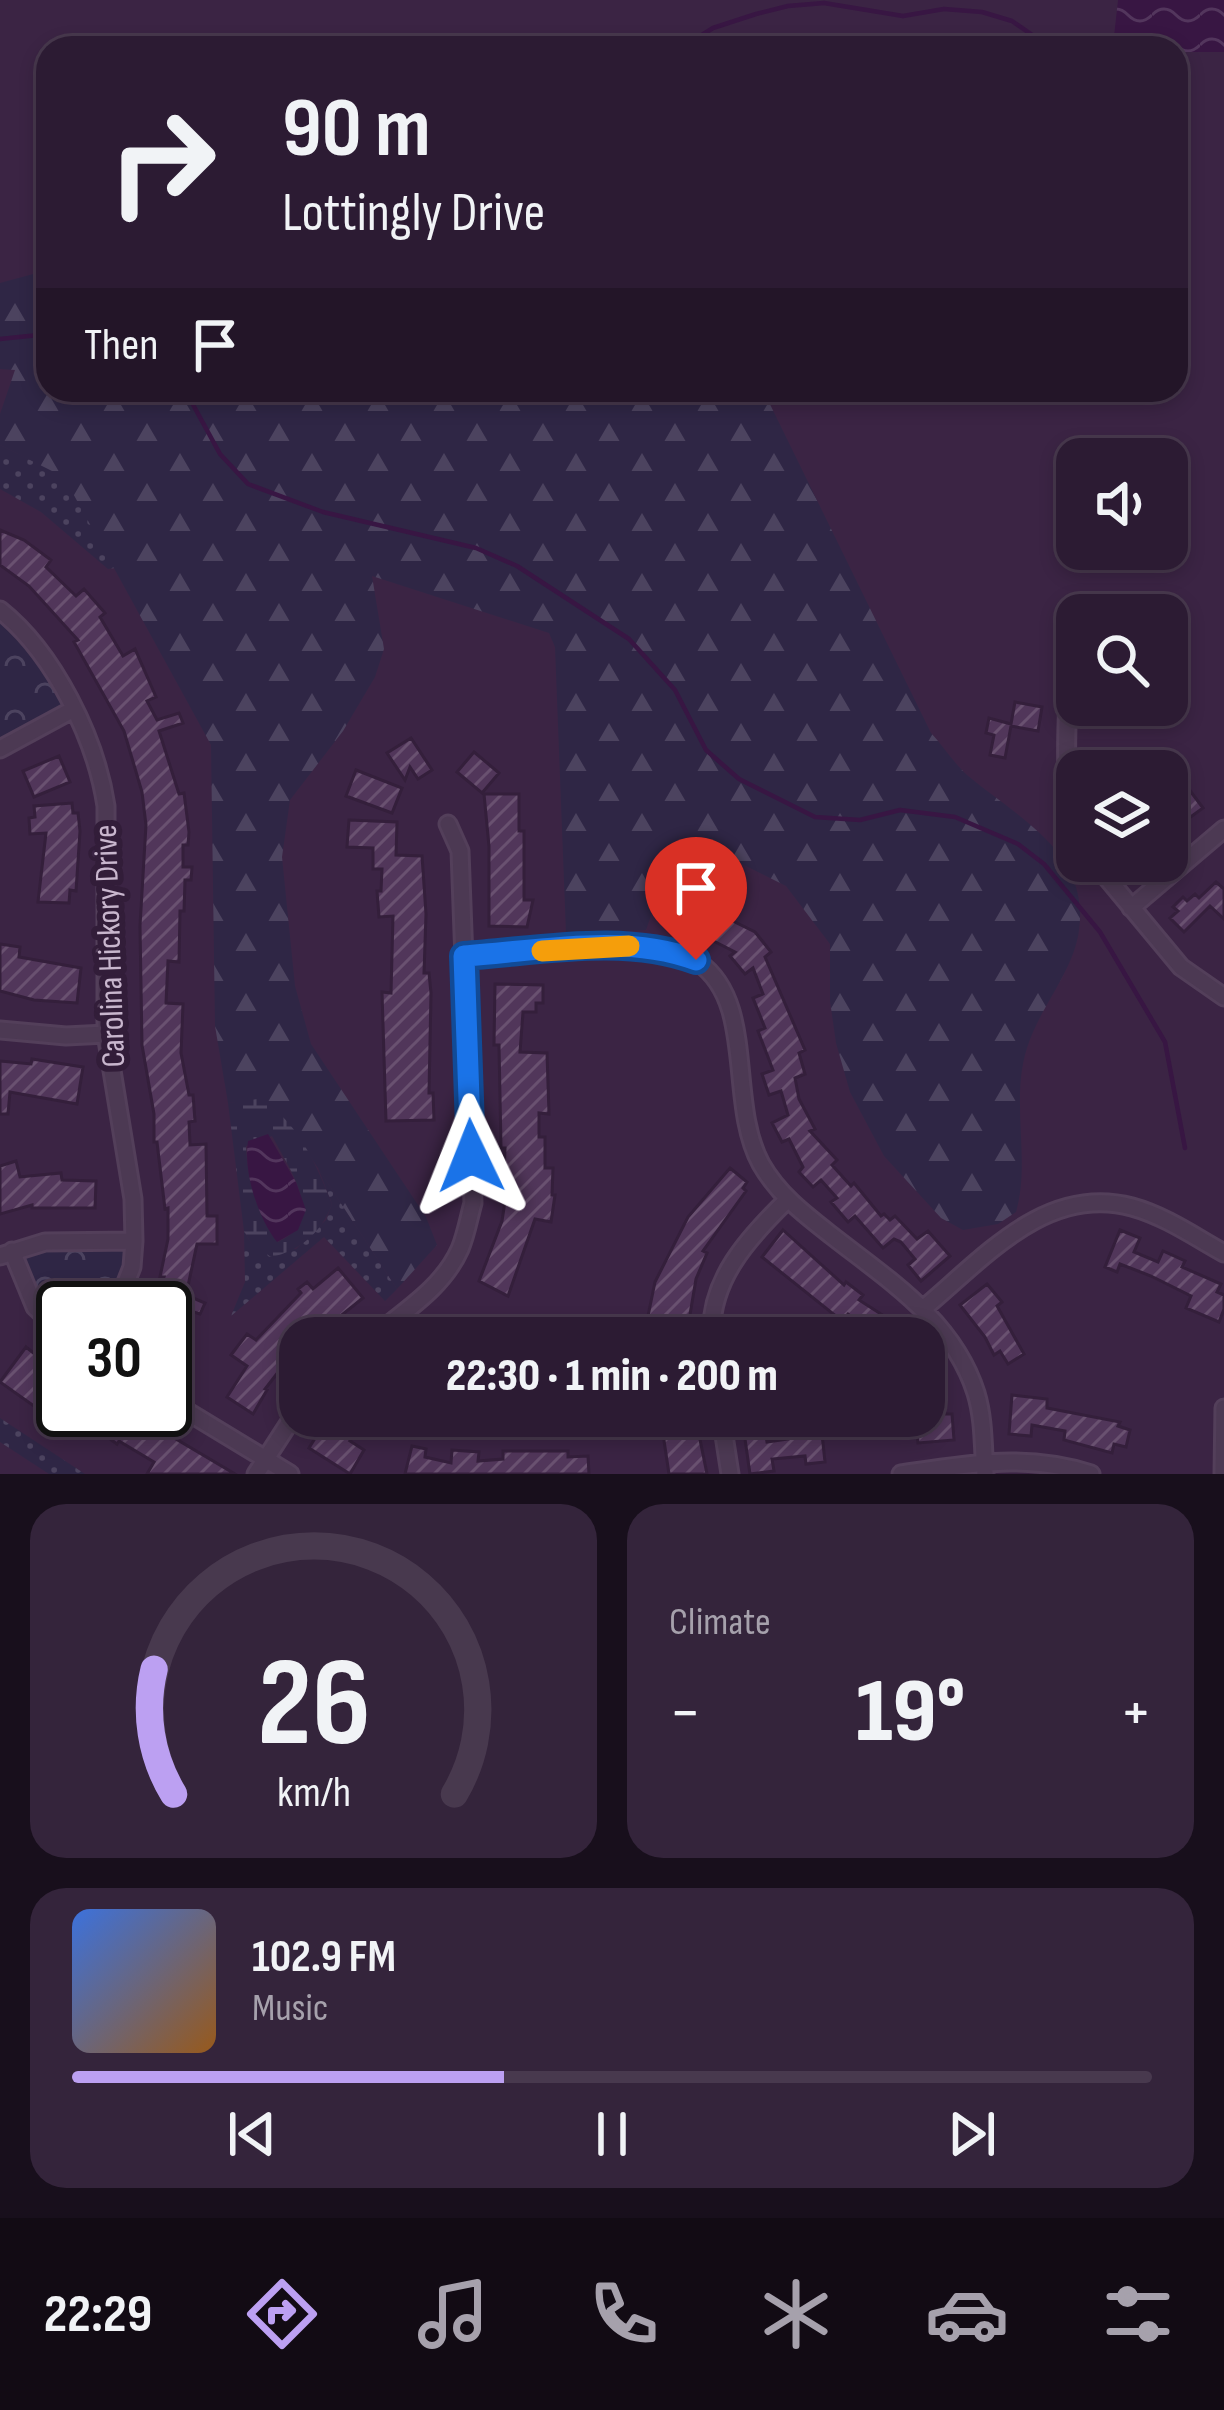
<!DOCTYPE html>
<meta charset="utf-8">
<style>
body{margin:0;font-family:"Sofia Sans Condensed",sans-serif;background:#34243b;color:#f1f3f6;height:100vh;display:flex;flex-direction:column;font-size:45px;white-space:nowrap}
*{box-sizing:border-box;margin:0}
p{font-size:39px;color:#a6a1ac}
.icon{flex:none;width:66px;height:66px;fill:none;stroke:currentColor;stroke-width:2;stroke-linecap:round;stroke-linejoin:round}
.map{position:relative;height:1474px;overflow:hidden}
.panel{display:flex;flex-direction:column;gap:30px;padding:30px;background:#180f1c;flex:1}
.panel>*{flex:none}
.hud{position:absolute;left:36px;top:36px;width:1152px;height:366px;border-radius:36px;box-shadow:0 6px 18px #0003,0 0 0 3px #48394e;background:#2c1b33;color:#f1f3f6;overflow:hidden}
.tools{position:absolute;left:1056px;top:438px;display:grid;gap:24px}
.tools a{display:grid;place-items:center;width:132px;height:132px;border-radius:24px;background:#2c1b33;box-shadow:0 6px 18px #0003,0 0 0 3px #48394e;font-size:60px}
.speed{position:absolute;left:36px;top:1281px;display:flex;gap:24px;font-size:60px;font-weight:700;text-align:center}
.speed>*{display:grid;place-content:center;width:156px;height:156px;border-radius:50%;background:#2c1b33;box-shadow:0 6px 18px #0003,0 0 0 3px #48394e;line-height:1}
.speed .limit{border:6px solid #111;border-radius:18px;background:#fff;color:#111}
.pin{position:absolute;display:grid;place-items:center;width:102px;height:102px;color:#fff;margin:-123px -51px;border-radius:50% 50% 50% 0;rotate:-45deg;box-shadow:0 0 12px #0007}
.pin .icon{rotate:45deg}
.me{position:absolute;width:132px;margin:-66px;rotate:358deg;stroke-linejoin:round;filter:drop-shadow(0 0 9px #0008)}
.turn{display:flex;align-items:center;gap:42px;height:252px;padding:0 48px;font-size:54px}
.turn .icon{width:156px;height:156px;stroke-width:2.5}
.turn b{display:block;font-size:84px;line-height:102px}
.then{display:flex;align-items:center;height:114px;padding:0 48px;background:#0003;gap:24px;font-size:45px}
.big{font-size:90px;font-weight:800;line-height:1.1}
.panel .tile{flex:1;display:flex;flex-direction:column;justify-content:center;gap:18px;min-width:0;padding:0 42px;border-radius:36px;background:#34243b}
.panel .dial{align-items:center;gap:0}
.dial svg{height:312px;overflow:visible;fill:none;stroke:#48394e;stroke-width:7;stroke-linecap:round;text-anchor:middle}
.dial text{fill:#f1f3f6;stroke:none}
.song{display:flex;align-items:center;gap:36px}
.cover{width:144px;height:144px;border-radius:18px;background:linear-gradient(135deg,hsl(220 70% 55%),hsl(30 70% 35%))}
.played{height:12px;border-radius:6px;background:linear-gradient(90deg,#bca0f2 40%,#48394e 40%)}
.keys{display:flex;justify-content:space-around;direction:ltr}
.heat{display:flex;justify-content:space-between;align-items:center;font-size:66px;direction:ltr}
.panel .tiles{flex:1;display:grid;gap:30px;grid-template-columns:1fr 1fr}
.tile:last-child{grid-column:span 2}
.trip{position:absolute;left:279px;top:1317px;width:666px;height:120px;border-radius:36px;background:#2c1b33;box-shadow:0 6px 18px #0003,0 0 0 3px #48394e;font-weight:800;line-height:120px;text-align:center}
.dock{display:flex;height:192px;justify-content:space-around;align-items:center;background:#120b14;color:#a6a1ac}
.dock .icon{width:84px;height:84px}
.dock .active{color:#bca0f2}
.dock b{font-size:54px;color:#f1f3f6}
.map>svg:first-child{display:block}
.grass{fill:url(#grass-dots)}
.forest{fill:url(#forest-firs)}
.wetland{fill:url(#wetland-marsh);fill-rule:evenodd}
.park{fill:url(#park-crowns)}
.water{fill:url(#water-waves)}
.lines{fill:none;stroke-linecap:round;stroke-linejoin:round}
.stream{stroke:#381643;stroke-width:4.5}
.building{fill:url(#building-hatch);stroke:#341f3b;stroke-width:3}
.minor-casing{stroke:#533f5a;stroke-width:21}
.minor{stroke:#4c3953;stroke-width:15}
.route-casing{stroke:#114b97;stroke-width:30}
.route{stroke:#1a73e8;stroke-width:21}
.slow{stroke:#f59e0b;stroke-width:21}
.labels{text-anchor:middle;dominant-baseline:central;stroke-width:12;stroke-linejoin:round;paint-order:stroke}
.street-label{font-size:33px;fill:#c8b6cd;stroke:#321d39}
</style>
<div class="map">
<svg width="1224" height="1474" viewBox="0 0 1224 1474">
<defs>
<pattern id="grass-dots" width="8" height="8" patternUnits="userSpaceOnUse" patternTransform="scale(3)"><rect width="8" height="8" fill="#2f2645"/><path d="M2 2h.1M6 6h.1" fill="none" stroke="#4c435f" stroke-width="1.8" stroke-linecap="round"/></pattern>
<pattern id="forest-firs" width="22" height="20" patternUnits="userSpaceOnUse" patternTransform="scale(3)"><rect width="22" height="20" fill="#2f2645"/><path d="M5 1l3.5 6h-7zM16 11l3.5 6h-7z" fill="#4c435f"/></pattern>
<pattern id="wetland-marsh" width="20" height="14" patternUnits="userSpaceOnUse" patternTransform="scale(3)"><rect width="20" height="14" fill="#2f2645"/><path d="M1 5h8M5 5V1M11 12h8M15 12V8" fill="none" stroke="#4c435f"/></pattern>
<pattern id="park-crowns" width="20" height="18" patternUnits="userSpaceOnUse" patternTransform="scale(3)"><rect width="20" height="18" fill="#2f2645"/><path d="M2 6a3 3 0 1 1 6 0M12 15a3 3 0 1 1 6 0" fill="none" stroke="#4c435f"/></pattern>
<pattern id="water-waves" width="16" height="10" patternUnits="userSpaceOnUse" patternTransform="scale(3)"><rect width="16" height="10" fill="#381643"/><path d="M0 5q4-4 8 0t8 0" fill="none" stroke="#53365d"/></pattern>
<pattern id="building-hatch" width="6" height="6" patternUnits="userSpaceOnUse" patternTransform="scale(3)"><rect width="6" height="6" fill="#51365a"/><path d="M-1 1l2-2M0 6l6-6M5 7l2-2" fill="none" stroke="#695170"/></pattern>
</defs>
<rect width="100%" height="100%" fill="#3b2444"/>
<!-- grass -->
<path class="grass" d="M0,445l64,31 51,92 -7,1 -67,-57 -41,-23z
M318,1168l79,121 -12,12 -61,-64 -93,79 14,-34 -1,-51 7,12 45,6 30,-29 6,-16z
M0,1418l85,56h-36l-49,-32z"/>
<!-- forest -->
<path class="forest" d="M48,270v120h715l168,343c12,13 23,30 36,42 51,43 123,77 112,155 -5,41 -40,78 -52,118 -17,53 4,112 -11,164l-18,12 -35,6 -22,-12 -57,-62 -34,-64 -14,-49 -6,-42v-57l-44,-58 -62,-31 -47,-14 -31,89 -80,3 -11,-286 -6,-14 -177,-57 12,73 -9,28 -32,54 -53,69 -8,57 13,129 16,58 115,173 11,28 -40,44 -106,-162c-23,-26 -28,-28 -63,-24l-13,-77 -4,-281 -147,-268 -64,-32v-31l15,-44 -15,-1v-86z"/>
<!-- wetland -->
<path class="wetland" d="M258,1099c39,19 59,67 74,105 -10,28 -32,47 -61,53l-20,-14 -7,-12 -16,-128zM272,1136c18,34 55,84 6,106 -20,-24 -31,-65 -32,-96z"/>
<!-- park -->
<path class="park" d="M0,610l72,100 -72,39z
M134,1241l-18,67h-53v26l-20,-17 -31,-66z"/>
<!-- water -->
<path class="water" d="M1118,0h106v52h-48v-4l-63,-3z
M268,1134l28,48 10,28 -8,20 -21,12c-19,-24 -34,-70 -29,-101z"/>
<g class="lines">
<!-- stream -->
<path class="stream" d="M681,48l32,-20 43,-14 32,-8 36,-3 79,13 41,-7 38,3 30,9 39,27
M0,339l48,-5
M185,390l35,64 28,30 75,28 153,36 41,18 112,73 46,51 31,60 33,29 76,38 45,3 40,-10 55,7 63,27 26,20 56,68 65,110 20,106"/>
</g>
<!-- building -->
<path class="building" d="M0,530l24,10 27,20 -5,7 30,29 8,-7 21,24 -5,4 23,39 12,-7 21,48 -9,4 10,19 22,-7 4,10 -24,8 20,63 5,-1 5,39 -1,13h-5v22h9l-1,13h-6l-1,31h-4l-1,51 -11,-1 -2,42 17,1 -2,49 8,42h4l2,26 -6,1 1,23 16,-1 1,72h10v28h-20l-11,51 19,8 -5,11 -6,-2 -11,25 5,4 -14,24 -9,-5v-52h-14l13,-31h-4l8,-38v-31l-3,1 -8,-67h-3v-28l-12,-69 -2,-119 6,-101 -4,-33 -18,-61 -50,-89 4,-2 -49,-54 -29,-21z
M1015,702l27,5 -4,24 -27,-5 -6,32 -15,-3 4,-20 -8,-2 3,-15 22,6z
M411,738l21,32 -14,9 -8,-12 -5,13 -18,-27z
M474,752l25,21 -17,20 -25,-21z
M59,756l11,26 -36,15 -11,-26z
M356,770l46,18 -10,25 -46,-17z
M1185,784l18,24 -36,26v-36z
M484,794h35v37h5v69h9l-6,27 -38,-1v-80z
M72,803l1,10h5l2,18 -4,60 -6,-1 -1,13 -31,-1 8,-69 -16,1 -1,-16 6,-1 -1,-11z
M349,820l48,2 -1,33 26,1 4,58 -2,59h5l2,20 -2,100h4l1,27 -48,1 -4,-129 9,1 2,-77 -14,1 -2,-26h4l1,-22h-9v-21l-26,-1z
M1216,882l8,7v30l-14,-13 -26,26 -14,-14 8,-7 -5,-4 10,-10 4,4 8,-7 4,4z
M670,889l21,6 -1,5 65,32 16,20 -6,5 40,93 -6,3 6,21 -10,4 4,21 16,30 -5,2 27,29 -5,5 19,21 3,-3 27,33 3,-2 6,6 5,-4 22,23 11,-8 22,25 -29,25 -13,-16 7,-6 -14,-17 -7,-3 -11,9 -28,-32 -7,6 -17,-20 6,-4 -16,-18 -8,7 -14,-15 4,-5 -14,-28 -7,3 -10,-19 16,-8 -7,-24 -12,4 -7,-21 11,-4 -15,-39 7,-3 -12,-30 10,-4 -10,-26 -8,6 -15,-18 5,-4 -51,-26 -24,-4z
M0,944l20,3 -1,10 62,11 -4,35 -43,-3 -34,-9z
M495,984l48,1v18h-7v9h-13l-3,40 27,1 2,61 -10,-1v24h6v31h8l-1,27h3l-4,27 -16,-3 -27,77 -29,-15 23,-60 6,-40 -4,-1 1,-32h-4l-2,-103h-5z
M32,1059l51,8 -6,37 -67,-12 -2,22h-8v-53l31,3z
M16,1161l4,16 41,-4 1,7 34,1 -1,27h-63v-3l-32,9v-48z
M730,1168l17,14 -4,6 3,3 -43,60 4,2 -11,26 -10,59h-36l-2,-22 7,-34 33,-65z
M783,1230l61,55 2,-3 17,13 -4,5 39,25 -9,13h-29l6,-9 -18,-15 -6,7 -80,-64z
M1120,1230l20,8 -6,14 24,10 5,-11 22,10 -3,6 39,17 -4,8 7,3v14l-5,13 -33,-14 5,-12 -40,-20 -31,-12 -3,8 -12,-5z
M338,1268l25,30 -50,40h-13v6l-35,45 2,1 -14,24 -26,-17 20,-31 -16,-11 16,-21 9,6 45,-47 -3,-4 9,-7 6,7z
M987,1284l15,18 -5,4 27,48 -16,10 -8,-13 -6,4 -9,-18 -25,-32z
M26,1347l10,8 3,-4 24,18v46l-18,-10 -4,6 -41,-29z
M1012,1395l35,4v9l73,14 -2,4 12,4 -4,17 -12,-3 -2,9 -48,-13 1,-9 -33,-6 -1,11 -22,-2z
M941,1406v8h11l2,26 -36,3 -2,-21h7l1,-15z
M71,1410h56l108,64h-88l7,-12 -35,-21 -2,3z
M329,1416h42l-21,25 14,9 -14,24 -41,-26z
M667,1416h18l1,6 10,-2 11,54h-38l-7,-47 7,-1z
M821,1425l4,37 -19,2 -1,-8 -33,3 2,12 -24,3 -6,-42 21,-3 2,13 21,-3 -1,-10z
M412,1446l14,3 -1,8 26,6 1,-13 27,2 -1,9 25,-2v-8h65v6l20,-1 1,18h-184z"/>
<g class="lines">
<defs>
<path id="minor" d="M0,610c54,43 96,129 106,196v228l27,165 1,42 -2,26 -16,41
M1068,698c-2,48 -4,91 9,137
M0,749l72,-39
M1093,861l88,106 43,30
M1131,908l93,-79
M464,956c54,-3 191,-24 234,6 59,41 29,140 63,202 17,30 43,50 70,71 56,44 122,85 145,158 8,26 7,54 9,81
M0,1030l66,6 40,-2
M12,1251l23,56 28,27
M0,1256l45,-14 89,-1
M924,1308c60,-50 122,-124 208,-101 33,9 63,30 92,46
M372,1338c32,-27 70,-49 88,-89 6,-14 9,-32 13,-46l-13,-352 -12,-27
M712,1338c-4,-57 37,-101 75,-138
M165,1398l125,76
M721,1416l9,58
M256,1474l44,-68
M901,1474c66,-10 125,-21 190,0
M1223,1474l1,-66"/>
</defs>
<!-- minor casing -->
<use href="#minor" class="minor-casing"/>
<!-- minor -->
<use href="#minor" class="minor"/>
</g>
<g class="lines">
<defs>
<path id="route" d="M471,1156l-7,-200c75,-5 160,-23 232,4"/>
</defs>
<!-- route casing -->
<use href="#route" class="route-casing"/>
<!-- route -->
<use href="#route" class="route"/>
<!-- slow -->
<path class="slow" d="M542,951l87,-5"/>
</g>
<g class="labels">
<!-- street labels -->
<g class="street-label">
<text transform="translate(110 946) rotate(-92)">Carolina Hickory Drive</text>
</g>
</g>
</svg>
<div class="tools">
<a><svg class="icon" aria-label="sound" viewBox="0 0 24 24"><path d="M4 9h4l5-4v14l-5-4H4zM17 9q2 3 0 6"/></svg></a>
<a><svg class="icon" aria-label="search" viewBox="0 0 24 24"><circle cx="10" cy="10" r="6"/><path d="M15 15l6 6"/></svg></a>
<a><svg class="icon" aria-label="layers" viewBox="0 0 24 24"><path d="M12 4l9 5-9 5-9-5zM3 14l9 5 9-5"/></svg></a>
</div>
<div class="speed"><div class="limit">30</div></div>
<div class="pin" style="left:696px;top:960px;background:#d93025"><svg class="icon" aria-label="arrive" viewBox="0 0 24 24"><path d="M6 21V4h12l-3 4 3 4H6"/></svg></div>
<svg class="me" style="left:471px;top:1156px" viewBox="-20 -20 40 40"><path d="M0-17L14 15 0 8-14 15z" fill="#1a73e8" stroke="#fff" stroke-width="4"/></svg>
<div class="trip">22:30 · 1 min · 200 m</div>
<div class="hud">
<div class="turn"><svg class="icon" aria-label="right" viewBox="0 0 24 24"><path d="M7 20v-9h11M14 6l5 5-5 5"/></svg><div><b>90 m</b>Lottingly Drive</div></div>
<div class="then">Then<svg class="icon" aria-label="arrive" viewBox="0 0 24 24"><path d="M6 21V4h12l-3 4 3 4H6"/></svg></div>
</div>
</div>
<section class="panel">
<div class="tiles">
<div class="tile dial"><svg viewBox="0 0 100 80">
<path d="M14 69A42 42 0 1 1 86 69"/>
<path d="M14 69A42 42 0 0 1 9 37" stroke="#bca0f2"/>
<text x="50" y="56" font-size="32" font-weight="700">26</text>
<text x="50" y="72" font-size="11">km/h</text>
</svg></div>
<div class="tile"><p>Climate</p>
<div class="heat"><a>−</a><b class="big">19°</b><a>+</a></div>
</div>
<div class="tile">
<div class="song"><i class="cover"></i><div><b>102.9 FM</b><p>Music</p></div></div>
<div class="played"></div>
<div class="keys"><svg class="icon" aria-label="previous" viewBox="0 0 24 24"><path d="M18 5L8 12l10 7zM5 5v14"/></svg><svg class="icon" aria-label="pause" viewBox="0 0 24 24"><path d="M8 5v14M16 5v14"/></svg><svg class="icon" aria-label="next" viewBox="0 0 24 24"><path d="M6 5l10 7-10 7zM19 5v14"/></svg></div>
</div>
</div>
</section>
<nav class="dock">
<b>22:29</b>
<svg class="icon active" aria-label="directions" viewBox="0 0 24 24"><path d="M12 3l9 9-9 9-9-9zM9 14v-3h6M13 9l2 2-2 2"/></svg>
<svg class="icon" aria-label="music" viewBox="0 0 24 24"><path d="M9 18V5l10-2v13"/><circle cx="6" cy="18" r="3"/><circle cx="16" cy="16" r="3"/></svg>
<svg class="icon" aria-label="phone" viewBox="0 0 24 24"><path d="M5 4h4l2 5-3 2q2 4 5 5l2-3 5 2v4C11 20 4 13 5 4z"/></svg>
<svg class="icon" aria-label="climate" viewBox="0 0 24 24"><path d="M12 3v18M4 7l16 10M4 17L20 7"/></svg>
<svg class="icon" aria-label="car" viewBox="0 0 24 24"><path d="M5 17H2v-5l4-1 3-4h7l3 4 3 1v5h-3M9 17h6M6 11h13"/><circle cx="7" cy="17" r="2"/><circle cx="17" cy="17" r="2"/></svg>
<svg class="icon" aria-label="filters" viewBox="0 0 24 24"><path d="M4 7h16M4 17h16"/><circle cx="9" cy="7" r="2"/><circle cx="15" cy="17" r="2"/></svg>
</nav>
